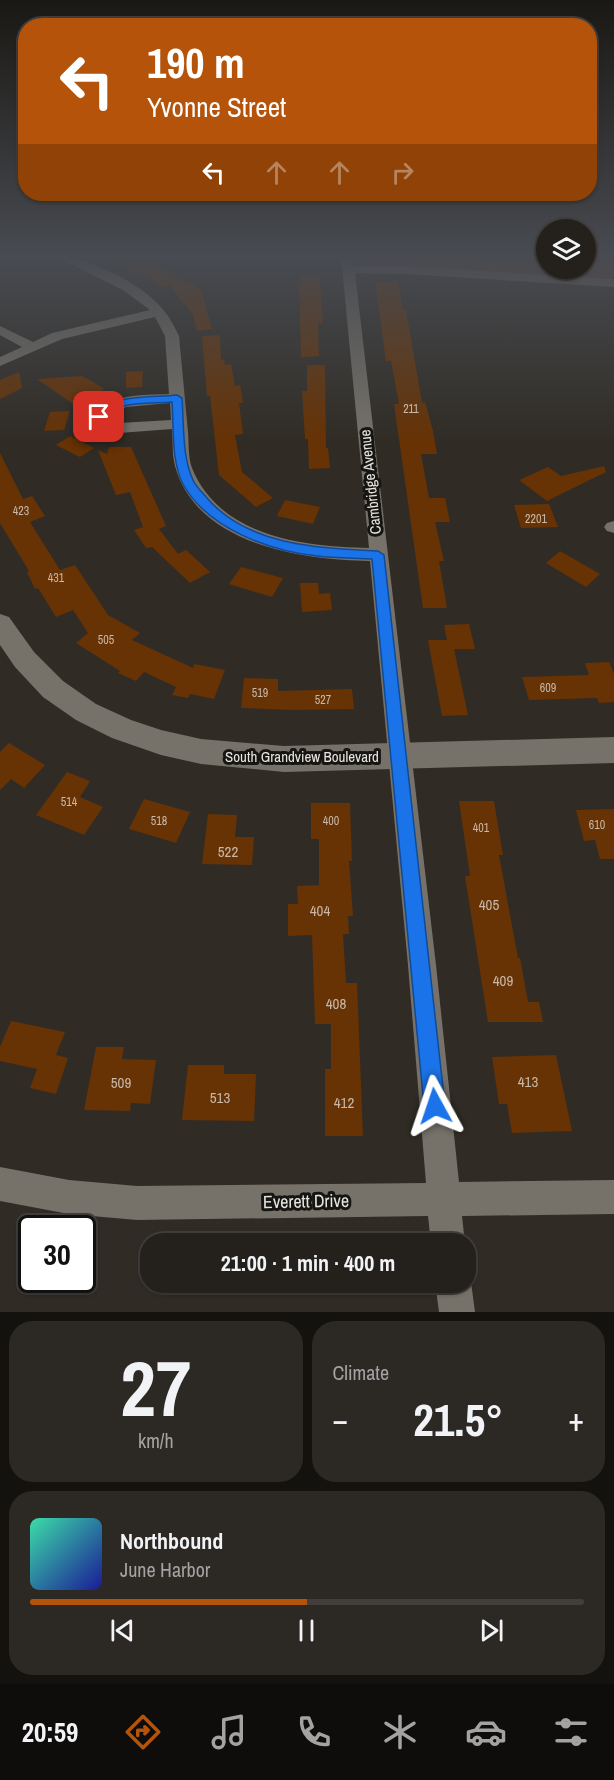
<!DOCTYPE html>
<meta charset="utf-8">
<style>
body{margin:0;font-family:"Archivo Narrow",sans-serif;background:#2c2925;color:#f1f3f6;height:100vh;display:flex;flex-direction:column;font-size:22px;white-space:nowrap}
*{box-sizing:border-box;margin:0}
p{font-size:20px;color:#a3a3a3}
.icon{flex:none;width:33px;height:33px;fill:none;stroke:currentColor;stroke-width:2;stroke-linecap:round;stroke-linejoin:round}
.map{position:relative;height:1312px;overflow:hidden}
.drawer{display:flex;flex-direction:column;gap:9px;padding:9px;background:#14120f;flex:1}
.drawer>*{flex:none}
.guide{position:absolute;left:18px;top:18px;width:579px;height:183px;border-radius:24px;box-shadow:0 2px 4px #0004,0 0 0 2px #413e3b;background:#b45309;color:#fff;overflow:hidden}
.buttons{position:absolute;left:536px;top:219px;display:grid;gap:12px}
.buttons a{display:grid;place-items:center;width:60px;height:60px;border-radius:50%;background:#24211c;box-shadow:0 2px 4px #0004,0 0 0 2px #413e3b;font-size:30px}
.speed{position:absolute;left:18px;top:1215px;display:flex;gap:12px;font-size:30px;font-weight:700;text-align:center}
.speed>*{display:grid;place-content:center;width:78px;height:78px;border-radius:50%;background:#24211c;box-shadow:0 2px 4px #0004,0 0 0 2px #413e3b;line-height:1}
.speed .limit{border:3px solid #111;border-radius:9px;background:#fff;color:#111}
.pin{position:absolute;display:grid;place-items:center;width:51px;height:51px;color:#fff;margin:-26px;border-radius:12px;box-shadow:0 3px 9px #0006}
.me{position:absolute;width:66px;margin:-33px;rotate:355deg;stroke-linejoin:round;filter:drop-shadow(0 0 4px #0008)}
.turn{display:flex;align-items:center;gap:21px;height:126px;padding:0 30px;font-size:27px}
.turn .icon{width:78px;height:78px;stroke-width:2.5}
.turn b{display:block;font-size:42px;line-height:51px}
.lanes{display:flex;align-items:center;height:57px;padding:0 30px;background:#0003;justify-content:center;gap:30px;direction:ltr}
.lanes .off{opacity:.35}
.big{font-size:45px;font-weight:700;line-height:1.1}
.drawer .card{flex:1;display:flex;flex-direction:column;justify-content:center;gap:9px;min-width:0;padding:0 21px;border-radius:24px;background:#2c2925}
.drawer .dial{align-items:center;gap:0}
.dial b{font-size:78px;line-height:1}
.song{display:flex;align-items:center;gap:18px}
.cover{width:72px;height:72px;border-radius:9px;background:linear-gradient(135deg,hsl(160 70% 55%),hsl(240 70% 35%))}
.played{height:6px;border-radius:3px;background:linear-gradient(90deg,#b45309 50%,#413e3b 50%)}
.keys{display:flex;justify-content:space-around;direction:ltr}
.heat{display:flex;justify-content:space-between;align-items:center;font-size:33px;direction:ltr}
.drawer .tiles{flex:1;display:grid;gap:9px;grid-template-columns:1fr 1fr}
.card:last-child{grid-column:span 2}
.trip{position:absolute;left:140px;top:1233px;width:336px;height:60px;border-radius:24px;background:#24211c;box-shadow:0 2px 4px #0004,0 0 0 2px #413e3b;font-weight:700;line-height:60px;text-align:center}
.tab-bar{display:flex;height:96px;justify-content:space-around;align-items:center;background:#0e0d0b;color:#a3a3a3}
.tab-bar .icon{width:42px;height:42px}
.tab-bar .on{color:#b45309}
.tab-bar b{font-size:27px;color:#f1f3f6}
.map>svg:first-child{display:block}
.green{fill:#783c3a}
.building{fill:#673204}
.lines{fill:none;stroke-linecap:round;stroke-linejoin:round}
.minor{fill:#76726a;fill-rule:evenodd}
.tertiary{fill:#76726a;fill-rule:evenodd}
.route{fill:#1a73e8;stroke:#114b97;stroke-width:1.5}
.labels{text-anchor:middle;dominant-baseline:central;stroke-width:6;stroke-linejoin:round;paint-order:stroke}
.number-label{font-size:12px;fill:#c7b8a9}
.street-label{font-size:15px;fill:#e7e5e0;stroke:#161512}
.near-number-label{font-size:15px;fill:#c7b8a9}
.near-street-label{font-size:18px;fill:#e7e5e0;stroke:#161512}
</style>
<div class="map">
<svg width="614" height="1312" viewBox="0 0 614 1312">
<rect width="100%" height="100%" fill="#302c25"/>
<!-- green -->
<path class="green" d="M353,258h193v10h39v-10h29v21l-254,-14 -5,-2z"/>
<!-- building -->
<path class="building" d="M110,258h30l61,31 11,40 -15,2 -4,-16 -24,-30 -6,3z
M320,275l3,48h-5l1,33 -18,1 -2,-81z
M375,282h23l5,28h3l16,93 3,-1 8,29 4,23h-16l8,44h16l5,24h-15l9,39h-5l8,47h-24l-29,-204h5l-8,-43h-5z
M220,335l1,25 3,-1 1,6 6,-1 4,22 5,-1 3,18h-4l4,31 -8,1 7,37 31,26 -17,9 -37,-32 -9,-79h-3l-5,-60z
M307,365h18l1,83h2l2,20 -21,1 -1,-30h-3l-3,-48h5z
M143,371l-1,16 -16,1v-16z
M19,372l3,16 -22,11v-19z
M82,376l23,13 -32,15 -36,-25z
M70,411l-6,19 -20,1 6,-19z
M70,436l24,12 -14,9 -24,-12z
M109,447h22l35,79 -7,3 19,25 8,-4 24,22 -20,11 -38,-36 -6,1 -12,-18 9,-3 -13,-35 -14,3 -18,-45 9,4z
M0,453l23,46 9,-3 13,20 -15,6 30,48 15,-5 33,50 32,18 -8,7 61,28 1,-4 31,6 -11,29 -24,-5 -2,4 -16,-3 4,-8 -32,-15 -8,9 -18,-8 2,-2 -44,-28 12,-10 -15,-23 -17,7 -18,-29 -3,1 -8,-17 2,-1 -29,-48z
M604,466l2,6 -59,29 -28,-21 29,-13 13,9z
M285,500l35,7 -7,17 -36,-8z
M549,504l9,23 -37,1 -7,-23z
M560,551l40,23 -14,13 -40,-24z
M241,567l42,11 -11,19 -43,-13z
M300,583h18l1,11 11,-1 2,17 -30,2z
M469,624l6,25h-21l14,66 -26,1 -14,-76h19l-3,-15z
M609,662l5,12v28l-15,1 -2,-5 -68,2 -7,-23 67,-2 -4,-12z
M244,678l34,1v12l74,-2 2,20 -60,1 -53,-2z
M9,743l36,22 -21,23 -13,-9 -11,11v-38z
M67,772l23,9 -10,16 23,10 -19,28 -48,-20z
M144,799l46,13 -14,31 -47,-14z
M459,801h35l9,54h-4l19,103h2l8,44h11l4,20h-55l-23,-146h5z
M311,803h39l2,58h-3l4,55h-5l1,18h-6l3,49h11l6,153h-38v-67h6v-45h-16l-3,-89 -24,1v-32h10l-1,-18 22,-1v-46h-8z
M614,809v50h-14l-5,-19 -11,1 -8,-31z
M208,814l29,1 -2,22h19l-2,28 -50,-1z
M11,1021l54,11 -9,23 12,3 -12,36 -26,-6 7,-19 -37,-8v-14z
M96,1047h28l-2,12 34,1 -6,44 -19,-1 -1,8 -46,-1z
M556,1055l16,76 -60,2 -5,-29h-8l-7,-47z
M188,1065h36v9h32l-2,47 -72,-1z"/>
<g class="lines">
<!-- minor -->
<path class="minor" d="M59,258c31,0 79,24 100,47 9,9 14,19 20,31 3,32 6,64 9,96 1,11 0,26 4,36 28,69 112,79 177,80l-27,-281 -3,-9h12l2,8h52l209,13v8l-209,-13 -50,-1 81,692 23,217 155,-2v34l-152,2 3,28v1l-34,-1 -3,-28 -291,4 -68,-6 -69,-13v-34l69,13 68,6 289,-3 -18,-218 -38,-404c-68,-1 -173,-16 -195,-95 -3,-11 -2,-25 -3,-37l-53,4 -19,-4 -8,-12c17,-24 51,-22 77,-23l-4,-58 -10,-19 -93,22 -62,27v-9l22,-10 -22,-12v-9l33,16 19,-9 98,-23 -27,-20zM170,403l1,17 -52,3 -8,-1 -3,-5 18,-10z
M614,521v12l-7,-2 -3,-4 3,-4z
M466,1269l5,13 4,30h-36l-4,-30h30z"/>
<!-- tertiary -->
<path class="tertiary" d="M0,614l9,3 25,35 29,29 33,23 35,16 30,10 40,9 83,7 330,-9v26l-330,9 -83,-8 -40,-9 -49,-17 -36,-18 -33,-23 -28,-30 -15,-22z"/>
</g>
<!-- sky -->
<linearGradient id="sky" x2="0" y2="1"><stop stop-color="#1a1814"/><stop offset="0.58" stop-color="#484b51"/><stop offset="1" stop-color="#484b51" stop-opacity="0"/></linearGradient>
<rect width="614" height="442" fill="url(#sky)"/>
<!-- route -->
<path class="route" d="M177,395l5,3c2,26 0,59 11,82 3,7 9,12 14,18 41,48 112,50 171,53l6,4 61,551 -3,7 -7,3 -8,-3 -3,-7 -52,-547c-18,-1 -37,-1 -55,-3 -48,-5 -110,-28 -134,-72 -12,-23 -9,-57 -11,-82 -21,2 -57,-2 -69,17l-9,-2c15,-24 58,-19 83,-22z"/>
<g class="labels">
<!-- number labels -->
<g class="number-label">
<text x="411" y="409">211</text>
<text x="21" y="511">423</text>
<text x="536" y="519">2201</text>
<text x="56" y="578">431</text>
<text x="106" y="640">505</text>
<text x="548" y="688">609</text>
<text x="260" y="693">519</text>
<text x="323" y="700">527</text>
<text x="69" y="802">514</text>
<text x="159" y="821">518</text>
<text x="331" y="821">400</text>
<text x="597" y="825">610</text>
<text x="481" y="828">401</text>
</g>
<!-- street labels -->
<g class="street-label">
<text transform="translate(370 482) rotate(-96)">Cambridge Avenue</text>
<text x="302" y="756">South Grandview Boulevard</text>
</g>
<!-- near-number labels -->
<g class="near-number-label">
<text x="228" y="851">522</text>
<text x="489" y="904">405</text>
<text x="320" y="910">404</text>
<text x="503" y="980">409</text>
<text x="336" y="1003">408</text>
<text x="528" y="1081">413</text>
<text x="121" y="1082">509</text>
<text x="220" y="1097">513</text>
<text x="344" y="1102">412</text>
</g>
<!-- near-street labels -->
<g class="near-street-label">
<text transform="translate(306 1201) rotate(-1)">Everett Drive</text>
</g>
</g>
</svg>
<div class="buttons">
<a><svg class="icon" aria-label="layers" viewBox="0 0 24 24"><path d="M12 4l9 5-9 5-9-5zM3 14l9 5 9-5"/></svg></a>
</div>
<div class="speed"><div class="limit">30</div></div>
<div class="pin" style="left:99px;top:417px;background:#d93025"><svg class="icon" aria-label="arrive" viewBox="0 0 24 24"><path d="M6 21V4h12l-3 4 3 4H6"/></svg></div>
<svg class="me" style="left:435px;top:1106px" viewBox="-20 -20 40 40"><path d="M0-17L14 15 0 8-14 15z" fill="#1a73e8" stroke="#fff" stroke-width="4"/></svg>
<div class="trip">21:00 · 1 min · 400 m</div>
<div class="guide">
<div class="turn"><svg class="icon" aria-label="left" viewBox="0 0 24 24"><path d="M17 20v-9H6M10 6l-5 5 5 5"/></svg><div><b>190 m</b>Yvonne Street</div></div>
<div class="lanes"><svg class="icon" aria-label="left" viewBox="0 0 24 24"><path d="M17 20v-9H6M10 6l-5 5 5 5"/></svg><svg class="icon off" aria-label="ahead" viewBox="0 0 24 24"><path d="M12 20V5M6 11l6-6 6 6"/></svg><svg class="icon off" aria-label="ahead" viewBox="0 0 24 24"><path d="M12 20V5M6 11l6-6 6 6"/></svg><svg class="icon off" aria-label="right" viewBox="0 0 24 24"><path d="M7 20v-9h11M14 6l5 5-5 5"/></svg></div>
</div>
</div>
<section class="drawer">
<div class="tiles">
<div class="card dial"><b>27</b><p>km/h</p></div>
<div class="card"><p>Climate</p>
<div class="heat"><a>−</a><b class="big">21.5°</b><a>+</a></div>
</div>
<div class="card">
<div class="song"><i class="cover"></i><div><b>Northbound</b><p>June Harbor</p></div></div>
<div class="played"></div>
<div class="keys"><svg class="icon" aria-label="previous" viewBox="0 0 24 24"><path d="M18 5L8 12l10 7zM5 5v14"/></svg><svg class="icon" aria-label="pause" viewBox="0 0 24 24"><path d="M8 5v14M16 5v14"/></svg><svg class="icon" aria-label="next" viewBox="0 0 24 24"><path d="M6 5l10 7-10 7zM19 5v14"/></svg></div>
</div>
</div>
</section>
<nav class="tab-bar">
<b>20:59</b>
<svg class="icon on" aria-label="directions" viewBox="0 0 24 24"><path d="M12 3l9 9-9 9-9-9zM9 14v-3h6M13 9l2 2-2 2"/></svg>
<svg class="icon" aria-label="music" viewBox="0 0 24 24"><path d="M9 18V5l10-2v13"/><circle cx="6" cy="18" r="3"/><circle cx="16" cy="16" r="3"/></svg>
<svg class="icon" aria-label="phone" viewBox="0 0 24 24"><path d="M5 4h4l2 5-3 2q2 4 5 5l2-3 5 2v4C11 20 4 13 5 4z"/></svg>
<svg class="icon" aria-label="climate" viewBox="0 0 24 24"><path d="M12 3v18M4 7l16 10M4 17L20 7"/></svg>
<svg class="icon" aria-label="car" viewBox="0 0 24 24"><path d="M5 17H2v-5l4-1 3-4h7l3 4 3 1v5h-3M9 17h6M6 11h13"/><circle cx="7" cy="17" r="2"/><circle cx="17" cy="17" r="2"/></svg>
<svg class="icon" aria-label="filters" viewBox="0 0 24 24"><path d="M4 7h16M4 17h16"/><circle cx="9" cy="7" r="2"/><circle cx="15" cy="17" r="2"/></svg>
</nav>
